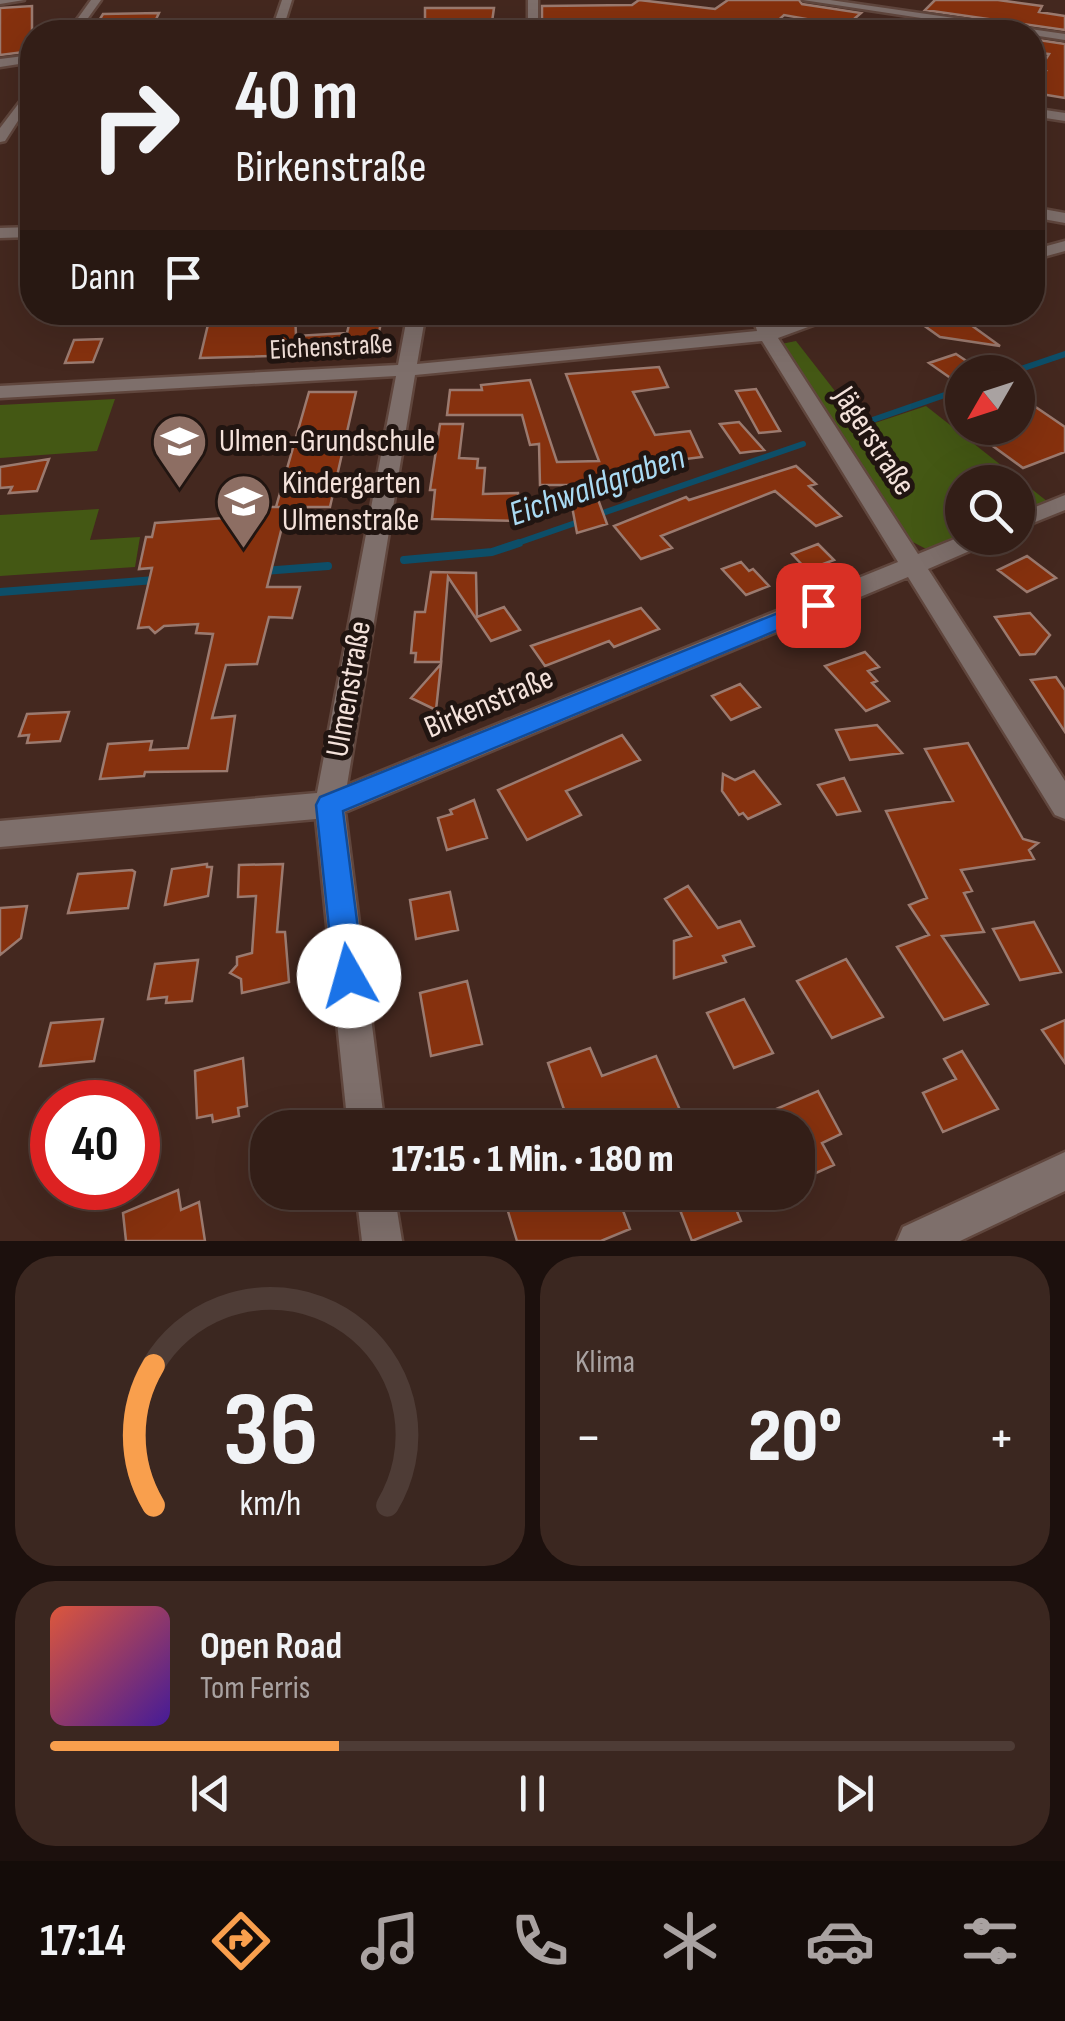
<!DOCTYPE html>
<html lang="de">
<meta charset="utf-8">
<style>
body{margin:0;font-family:"Sofia Sans Condensed",sans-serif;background:#3b2720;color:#f1f3f6;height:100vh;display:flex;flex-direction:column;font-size:38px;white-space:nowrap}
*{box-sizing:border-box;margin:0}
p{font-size:32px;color:#a9a2a1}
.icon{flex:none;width:55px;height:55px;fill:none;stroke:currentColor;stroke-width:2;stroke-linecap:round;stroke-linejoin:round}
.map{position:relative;height:1241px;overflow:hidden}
.side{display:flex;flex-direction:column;gap:15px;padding:15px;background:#1c100d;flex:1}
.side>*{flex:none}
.top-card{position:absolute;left:20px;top:20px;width:1025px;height:305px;border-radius:40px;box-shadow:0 10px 40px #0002,0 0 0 2px #4e3c36;background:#331e17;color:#f1f3f6;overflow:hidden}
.needle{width:65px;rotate:231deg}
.fabs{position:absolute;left:945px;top:355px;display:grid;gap:20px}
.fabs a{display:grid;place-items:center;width:90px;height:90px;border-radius:50%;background:#331e17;box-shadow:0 10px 40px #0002,0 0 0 2px #4e3c36;font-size:50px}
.speed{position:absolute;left:30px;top:1080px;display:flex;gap:20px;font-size:50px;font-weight:700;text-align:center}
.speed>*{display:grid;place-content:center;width:130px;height:130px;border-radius:50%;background:#331e17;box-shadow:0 10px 40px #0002,0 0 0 2px #4e3c36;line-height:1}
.speed .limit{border:15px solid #d22;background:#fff;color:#111}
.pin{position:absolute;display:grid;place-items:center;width:85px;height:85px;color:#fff;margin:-42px;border-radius:20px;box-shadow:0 5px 15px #0006}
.me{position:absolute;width:110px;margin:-55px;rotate:353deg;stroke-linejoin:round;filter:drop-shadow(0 0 8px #0008)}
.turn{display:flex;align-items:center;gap:35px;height:210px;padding:0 50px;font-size:45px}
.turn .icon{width:130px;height:130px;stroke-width:2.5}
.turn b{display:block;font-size:70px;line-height:85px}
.then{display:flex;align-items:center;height:95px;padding:0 50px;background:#0003;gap:20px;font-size:38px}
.big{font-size:75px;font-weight:800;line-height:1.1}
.side .tile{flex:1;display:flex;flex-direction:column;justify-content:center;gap:15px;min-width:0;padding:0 35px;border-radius:40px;background:#3b2720}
.side .dial{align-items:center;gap:0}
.dial svg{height:260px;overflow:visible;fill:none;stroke:#4e3c36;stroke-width:7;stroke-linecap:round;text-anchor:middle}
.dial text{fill:#f1f3f6;stroke:none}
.song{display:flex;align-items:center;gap:30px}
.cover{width:120px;height:120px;border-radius:15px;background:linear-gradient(135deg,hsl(10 70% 55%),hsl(260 70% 35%))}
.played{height:10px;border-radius:5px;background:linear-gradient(90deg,#f99f4d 30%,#4e3c36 30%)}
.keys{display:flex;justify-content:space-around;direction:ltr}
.heat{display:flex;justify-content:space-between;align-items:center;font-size:55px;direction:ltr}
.side .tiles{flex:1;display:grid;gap:15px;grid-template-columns:1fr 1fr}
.tile:last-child{grid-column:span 2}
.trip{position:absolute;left:250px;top:1110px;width:565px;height:100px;border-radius:40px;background:#331e17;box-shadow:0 10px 40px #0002,0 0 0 2px #4e3c36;font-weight:800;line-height:100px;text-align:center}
.tabs{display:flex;height:160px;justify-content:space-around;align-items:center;background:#140c09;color:#a9a2a1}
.tabs .icon{width:70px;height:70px}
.tabs .selected{color:#f99f4d}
.tabs b{font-size:45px;color:#f1f3f6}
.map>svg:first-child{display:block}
.green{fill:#445814}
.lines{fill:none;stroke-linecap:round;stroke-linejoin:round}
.stream-far1{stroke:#0d4e68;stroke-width:6}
.stream{stroke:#0d4e68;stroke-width:8}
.building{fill:#86310e;stroke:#9b7a6f;stroke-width:2.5}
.minor-casing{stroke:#60463d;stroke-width:5}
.minor{fill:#7e6f6b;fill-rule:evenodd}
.route{fill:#1a73e8;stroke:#114b97;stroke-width:2.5}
.labels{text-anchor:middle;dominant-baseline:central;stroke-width:10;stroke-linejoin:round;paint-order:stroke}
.far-street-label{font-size:28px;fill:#f4e2db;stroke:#211511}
.poi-label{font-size:32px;fill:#f4e2db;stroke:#211511;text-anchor:start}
.street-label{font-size:32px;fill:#f4e2db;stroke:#211511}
.water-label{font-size:35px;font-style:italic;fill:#a9daf3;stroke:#211511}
</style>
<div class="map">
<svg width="1065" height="1241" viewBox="0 0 1065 1241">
<rect width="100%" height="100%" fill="#44281f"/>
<!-- green -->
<path class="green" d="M796,341l67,86 63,-21 122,96 -30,12v-32h-56v54l-34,14 -19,-10 -128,-196z
M115,399l-18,52 -97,7v-53z
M99,509l-9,31 50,-3 -5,30 -135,9v-61z"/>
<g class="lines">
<!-- stream-far1 -->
<path class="stream-far1" d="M1012,372l53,-18
M861,424l101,-35
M597,515l206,-71
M512,545l72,-25"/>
<!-- stream -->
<path class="stream" d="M404,560l88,-8 27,-9
M264,571l64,-5
M0,592l155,-12"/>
</g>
<!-- building -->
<path class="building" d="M639,0l76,9 13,-9h71l3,4 59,9 -15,13 -62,-11 -12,11 -43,-6 -1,12h-108l-78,-13v-13l90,-1z
M935,0h63l44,6 -3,6 26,4v14l-140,-20z
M32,6v45l-32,4v-47z
M425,8h69l-3,21 -66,-8z
M159,13l-9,19h-58l11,-18z
M1032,39l33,5v54l-30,-5 11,-22 -7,-1 10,-16 -17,-2z
M211,312h84l1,24 51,-3 5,-21h31l-8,41 -175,5z
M905,312h48l47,34 -60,-9z
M102,339l-9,23 -28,1 9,-23z
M956,354l21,14 -15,4v14l-33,-23z
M659,367l9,20 -35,5 22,43 35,-4 12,26 -65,8 3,10 -49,5 16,44 -30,9 -9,-48h-28l-1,-41 -9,1 -8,-30h-75l3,-25h32l-1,-5 49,-5 27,82 42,-1 -33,-87z
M756,389l24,42 -21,2 -23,-42z
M309,392h47l-26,115h-54z
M1018,395l47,32v25l-42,16 -55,-40h50z
M739,422l25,28 -24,3 -20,-29z
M440,424h23l-4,34 19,1 -1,9h8l-2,26 35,-1 2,28 -88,-2 3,-29h-5z
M49,459l-12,32 -28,2 3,-6 -12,1v-21z
M796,466l20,18 -7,2 32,30 -25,10 -41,-35 -114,45 11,12 -31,11 -27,-33 72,-29 3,3z
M267,507h20l-20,80h33l-8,31 -23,-1 -12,47 -31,1 -14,53 23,-2 -8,55 -82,1 -1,4 -44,3 8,-35 44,-3 -2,9 38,-2 25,-114 -17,-1 2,-9 -34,2 -9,7 -6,-6 -11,1 14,-60 -13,1 7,-32h6l3,-14 110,-8z
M818,544l16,16 -27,10 -15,-16z
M1027,556l29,22 -29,14 -29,-22z
M741,562l8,9 4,-2 16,17 -23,9 -24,-26z
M431,572l45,1 1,44 27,-10 16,23 -29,11 -43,-64 -7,85h-26l1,-9h-5l4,-41h10z
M641,608l18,21 -45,18 -5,-6 -64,25 -14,-20z
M1030,613l20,22 -15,19 -15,1 -25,-38z
M865,652l14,15 -11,4 9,10 -5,2 17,18 -23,10 -41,-45z
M441,664l-5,46 -25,-12z
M1056,677l9,13v42l-34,-52z
M740,684l20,23 -29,13 -19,-24z
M69,712l-9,29 -33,2 2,-8 -10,1 8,-22z
M877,725l25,28 -52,7 -14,-30z
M622,735l18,25 -74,31 15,24 -54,25 -29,-50z
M968,743l55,96 15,4 -9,7 5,9 -73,11 11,21 -8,2 20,39 -42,4 46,68 -44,16 -47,-73 32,-12 -20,-30 18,-7 -41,-87 67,-10 -28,-52z
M754,771l26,33 -32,15 -5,-6 -4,2 -17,-24 1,-17 12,6z
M844,778l16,33 -23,4 -19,-30z
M474,800l13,38 -40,12 -9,-32 14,-4 -2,-4z
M207,864v3h5l-4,29 -43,9 7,-36z
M283,864l-6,68h8l4,50 -47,11 -1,-14 -11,-6 7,-8v-8l15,-4 4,-57 -18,1 1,-32z
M132,870l3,2 -7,36 -60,5 10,-39z
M688,886l30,42 22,-7 14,25 -31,10 3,6 -52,16v-37l17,-5 -26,-37z
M450,892l8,38 -42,9 -6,-39z
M27,906l-6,32 -21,17v-47z
M1034,922l27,50 -41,8 -27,-51z
M846,959l37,58 -51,21 -35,-57z
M198,960l-6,41 -26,2 1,-6 -19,2 7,-35z
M467,981l15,63 -51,12 -11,-63z
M744,999l29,54 -39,15 -27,-55z
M103,1019l-9,42 -54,5 11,-43z
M1065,1020v43l-23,-33z
M590,1048l12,28 54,-20 32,72h-88l-6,-17 -26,10 -20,-58z
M962,1051l36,58 -55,23 -20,-39 33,-14 -12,-20z
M243,1058l4,48 -9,2 1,8 -26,6 -1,-7 -15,3 -2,-47z
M818,1091l23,43 -19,9 12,22 -36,16v-53h-66z
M178,1190l3,20 18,-8 6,39h-79l-3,-28z
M545,1192h71l14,37 -29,12h-84l-10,-33z
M673,1192h56l12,29 -49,20z"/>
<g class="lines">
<defs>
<path id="minor" d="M0,0h24l-24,4z
M91,0h10l-23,32h-10z
M282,0h10l-10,32h-11z
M528,0h10v23l43,9 -53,-4z
M803,0h27l235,34v6z
M32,55v7l-32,5v-8z
M32,86v13l-27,42 -5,1v-14z
M1032,108l33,5v8l-33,-5z
M1032,207l33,6v10l-33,-6z
M32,227v10l-32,1v-10z
M1065,241v10l-33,9v-10z
M408,312h18l-9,52 340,-33 -5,-19h18l4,15 46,-15h29l-71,26 140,216 44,-18 30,2 -4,5 -60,26 137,212v38l-10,-4 -147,-238 -563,235 40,316h-37l-32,-309 -316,28v-26l317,-28 79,-417 -396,22v-12l398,-21zM762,341l136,221 -551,223 68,-410z
M1065,495v15l-47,19v-15z
M1065,1152v39l-105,50h-63l6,-14z
M356,1192h38l8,49h-40z"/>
</defs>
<!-- minor casing -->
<use href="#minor" class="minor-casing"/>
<!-- minor -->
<use href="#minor" class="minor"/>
</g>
<!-- route -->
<path class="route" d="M818,597l12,8 -4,5 -483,201 21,165 -4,10 -11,5 -10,-5 -5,-10 -18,-171 4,-8z"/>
<!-- icons -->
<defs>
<symbol id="school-pin" viewBox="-11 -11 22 30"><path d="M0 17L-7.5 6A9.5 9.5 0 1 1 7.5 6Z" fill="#8d6e63" stroke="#211511"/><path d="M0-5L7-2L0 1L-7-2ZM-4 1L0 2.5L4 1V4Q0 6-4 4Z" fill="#fff"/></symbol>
</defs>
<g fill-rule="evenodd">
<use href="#school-pin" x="148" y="410" width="63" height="86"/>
<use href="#school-pin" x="212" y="470" width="63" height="86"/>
</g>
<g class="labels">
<!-- far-street labels -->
<g class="far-street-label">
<text transform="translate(331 347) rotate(-3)">Eichenstraße</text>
</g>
<!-- poi labels -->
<g class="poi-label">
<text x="219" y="441">Ulmen-Grundschule</text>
<text x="282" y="483">Kindergarten<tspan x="282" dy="37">Ulmenstraße</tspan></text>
</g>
<!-- street labels -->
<g class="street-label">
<text transform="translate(874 441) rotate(57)">Jägerstraße</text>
<text transform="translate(349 689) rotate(-80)">Ulmenstraße</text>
<text transform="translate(489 703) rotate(-23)">Birkenstraße</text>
</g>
<!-- water labels -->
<g class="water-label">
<text transform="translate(597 486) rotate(-19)">Eichwaldgraben</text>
</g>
</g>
</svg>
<div class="fabs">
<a><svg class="needle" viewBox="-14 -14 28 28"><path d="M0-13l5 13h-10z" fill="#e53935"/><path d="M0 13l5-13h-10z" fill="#a9a2a1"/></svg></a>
<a><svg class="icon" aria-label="search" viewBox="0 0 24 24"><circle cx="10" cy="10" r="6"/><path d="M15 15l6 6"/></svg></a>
</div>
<div class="speed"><div class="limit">40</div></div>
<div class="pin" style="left:818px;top:605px;background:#d93025"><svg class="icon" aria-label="arrive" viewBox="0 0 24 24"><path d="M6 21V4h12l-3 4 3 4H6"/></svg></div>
<svg class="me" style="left:349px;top:976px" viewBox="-20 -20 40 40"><circle r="19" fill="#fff"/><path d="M0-13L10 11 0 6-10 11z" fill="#1a73e8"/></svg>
<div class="trip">17:15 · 1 Min. · 180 m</div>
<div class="top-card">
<div class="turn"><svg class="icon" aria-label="right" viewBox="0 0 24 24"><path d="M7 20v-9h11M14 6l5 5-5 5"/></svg><div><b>40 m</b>Birkenstraße</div></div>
<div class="then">Dann<svg class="icon" aria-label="arrive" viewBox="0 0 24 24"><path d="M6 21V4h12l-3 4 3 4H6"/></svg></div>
</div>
</div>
<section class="side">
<div class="tiles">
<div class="tile dial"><svg viewBox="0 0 100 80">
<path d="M14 69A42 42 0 1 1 86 69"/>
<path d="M14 69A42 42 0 0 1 14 26" stroke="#f99f4d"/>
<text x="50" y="56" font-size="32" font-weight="700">36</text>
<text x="50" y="72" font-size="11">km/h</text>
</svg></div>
<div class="tile"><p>Klima</p>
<div class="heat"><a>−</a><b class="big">20°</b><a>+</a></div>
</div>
<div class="tile">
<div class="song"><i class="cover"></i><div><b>Open Road</b><p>Tom Ferris</p></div></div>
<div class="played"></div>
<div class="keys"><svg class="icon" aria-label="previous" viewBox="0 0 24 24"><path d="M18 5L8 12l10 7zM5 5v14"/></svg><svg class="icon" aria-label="pause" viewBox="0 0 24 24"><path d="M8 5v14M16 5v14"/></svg><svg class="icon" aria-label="next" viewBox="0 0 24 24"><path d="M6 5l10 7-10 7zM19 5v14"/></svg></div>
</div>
</div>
</section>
<nav class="tabs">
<b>17:14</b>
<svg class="icon selected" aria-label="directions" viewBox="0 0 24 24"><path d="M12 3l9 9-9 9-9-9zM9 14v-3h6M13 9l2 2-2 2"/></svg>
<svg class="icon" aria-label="music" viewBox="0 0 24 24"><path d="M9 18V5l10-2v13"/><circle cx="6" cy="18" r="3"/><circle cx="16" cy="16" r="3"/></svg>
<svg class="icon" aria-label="phone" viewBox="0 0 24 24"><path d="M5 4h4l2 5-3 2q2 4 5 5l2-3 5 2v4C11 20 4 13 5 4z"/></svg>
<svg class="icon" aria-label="climate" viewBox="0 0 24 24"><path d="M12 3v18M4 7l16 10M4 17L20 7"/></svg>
<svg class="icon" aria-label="car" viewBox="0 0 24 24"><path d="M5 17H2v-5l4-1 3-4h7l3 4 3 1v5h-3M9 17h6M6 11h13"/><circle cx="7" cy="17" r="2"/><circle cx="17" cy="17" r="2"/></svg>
<svg class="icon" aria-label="filters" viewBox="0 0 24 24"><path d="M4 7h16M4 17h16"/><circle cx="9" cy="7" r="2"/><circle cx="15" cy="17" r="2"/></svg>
</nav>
